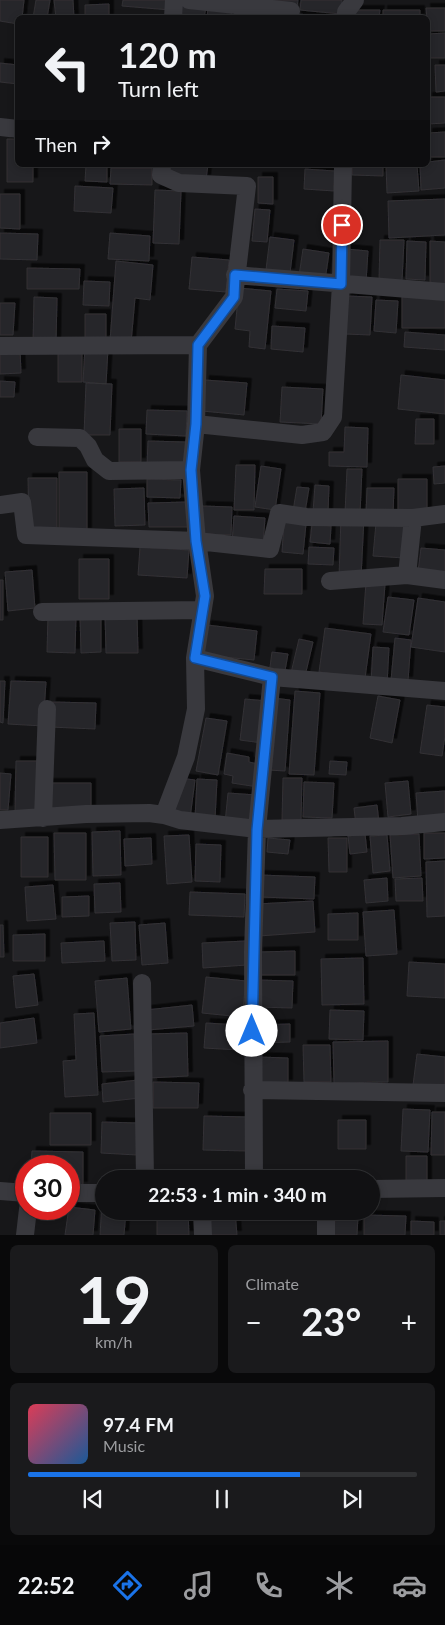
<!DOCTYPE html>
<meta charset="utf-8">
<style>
body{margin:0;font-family:Lato,sans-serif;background:#1a1a1c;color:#f1f3f6;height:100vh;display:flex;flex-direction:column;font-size:19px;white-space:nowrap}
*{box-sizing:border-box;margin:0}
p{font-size:16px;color:#9c9da0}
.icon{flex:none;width:28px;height:28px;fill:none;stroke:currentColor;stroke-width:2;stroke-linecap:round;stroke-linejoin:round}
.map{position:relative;height:1235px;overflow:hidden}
.side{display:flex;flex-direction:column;gap:10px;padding:10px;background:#09090a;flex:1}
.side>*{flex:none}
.banner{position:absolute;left:15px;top:15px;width:415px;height:152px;border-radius:8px;box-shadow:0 2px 8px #0003,0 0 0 1px #303133;background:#111113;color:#f1f3f6;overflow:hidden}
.speed{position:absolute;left:15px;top:1155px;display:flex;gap:10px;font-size:25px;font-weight:700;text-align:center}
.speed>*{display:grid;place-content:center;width:65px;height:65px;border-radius:50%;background:#111113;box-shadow:0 2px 8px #0003,0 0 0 1px #303133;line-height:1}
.speed .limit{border:8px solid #d22;background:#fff;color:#111}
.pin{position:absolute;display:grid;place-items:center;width:42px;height:42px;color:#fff;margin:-21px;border:2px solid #fff;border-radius:50%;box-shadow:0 1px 5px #0007}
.me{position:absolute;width:55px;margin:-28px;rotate:0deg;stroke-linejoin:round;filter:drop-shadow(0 0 4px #0008)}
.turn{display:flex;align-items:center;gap:18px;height:105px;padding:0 20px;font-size:22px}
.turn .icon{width:65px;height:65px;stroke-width:2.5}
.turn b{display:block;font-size:35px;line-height:42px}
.then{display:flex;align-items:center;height:48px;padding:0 20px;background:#0003;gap:10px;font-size:19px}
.big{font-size:38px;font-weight:700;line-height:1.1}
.side .tile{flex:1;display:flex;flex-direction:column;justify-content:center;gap:8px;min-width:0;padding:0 18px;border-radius:8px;background:#1a1a1c}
.side .dial{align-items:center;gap:0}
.dial b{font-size:65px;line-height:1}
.song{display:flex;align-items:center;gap:15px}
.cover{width:60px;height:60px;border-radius:8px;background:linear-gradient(135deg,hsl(350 70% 55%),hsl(210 70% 35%))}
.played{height:5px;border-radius:2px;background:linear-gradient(90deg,#1a73e8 70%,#303133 70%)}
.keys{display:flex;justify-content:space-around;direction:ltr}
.heat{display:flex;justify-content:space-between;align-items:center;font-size:28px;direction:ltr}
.side .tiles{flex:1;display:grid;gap:10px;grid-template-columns:1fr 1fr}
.tile:last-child{grid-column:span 2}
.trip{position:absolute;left:95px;top:1170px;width:285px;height:50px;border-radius:25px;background:#111113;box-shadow:0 2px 8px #0003,0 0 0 1px #303133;font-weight:700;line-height:50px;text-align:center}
.tab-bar{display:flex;height:80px;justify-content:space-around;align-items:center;background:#070708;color:#9c9da0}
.tab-bar .icon{width:35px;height:35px}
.tab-bar .on{color:#1a73e8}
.tab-bar b{font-size:22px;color:#f1f3f6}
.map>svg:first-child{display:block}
.building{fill:#28272a;stroke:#323135;filter:url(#shadow)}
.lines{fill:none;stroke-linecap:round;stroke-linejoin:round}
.minor{stroke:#39393e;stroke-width:18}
.route-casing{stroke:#114b97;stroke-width:12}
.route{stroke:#1a73e8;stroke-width:9}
</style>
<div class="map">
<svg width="445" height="1235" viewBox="0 0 445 1235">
<defs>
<filter id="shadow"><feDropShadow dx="4.5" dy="-4.5" stdDeviation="0" flood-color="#0009"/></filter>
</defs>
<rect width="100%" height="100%" fill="#171719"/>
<!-- building -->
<path class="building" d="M0,0h24l-2,18h-4v6l-18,-3z
M36,0h14l-3,18h-14z
M54,0h19l1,18h-18z
M123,0h48l-1,10 -48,-4z
M274,0h24l-1,7 -24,-2z
M301,0h41l-1,14 -41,-4z
M109,4v14h-24v-13z
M179,4l27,3 -2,11h-26z
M208,8l24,3 -1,7h-24z
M426,8h19v23h-17z
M354,10h26l-1,8h-25z
M383,10h37v8h-37z
M235,11l25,2v5h-26z
M297,14l44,3v1h-44z
M445,33v25h-17v-24z
M0,63l18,2v19l-18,-2z
M435,65h10v26l-9,1z
M428,97h17v26l-17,1z
M445,132v25h-17v-24z
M7,139h11v26h15v17h-26z
M445,160v28l-24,2 -1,-25h8v-3z
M86,165h21v17l-22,-1z
M166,165h42l-2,14 -41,-4z
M352,165h31v11l-31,-1z
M386,165h31l2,26 -32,2z
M111,168h41v17l-42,-1z
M305,169l30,2 -1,20 -30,-2z
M258,177h15v27l-15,-1z
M75,186l38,2 -2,25 -37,-2z
M155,190l26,1 -2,53 -26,-1z
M0,194h20v35l-20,-1z
M445,199v36l-56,3 -1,-37z
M255,209l15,1 -3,32 -15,-1z
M0,233l38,1 -1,26 -37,-1z
M110,233l40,3 -1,25 -41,-2z
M270,237l24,3 -4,33 -24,-3z
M380,240h24l-2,41 -23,-1z
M407,241l19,1 -1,38 -19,-1z
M430,241l15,1v43l-15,-1z
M303,249l26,4 -4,27 -26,-4z
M346,249l22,2 -2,31 -22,-1z
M192,257l37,3 -3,32 -37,-3z
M116,261l37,4 -3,35 -15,-2 -4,45 -21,-2z
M27,268l53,1 -1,20h-52z
M84,281l26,1 -1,24 -26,-1z
M239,288l32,3 -6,58 -16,-2 1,-16 -15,-2z
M277,289l31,2 -2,20 -31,-3z
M347,296l25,1 -2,38 -25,-1z
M34,297l23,1 -1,45 -23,-1z
M402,297h43v31h-43z
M376,300l22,1 -2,32 -22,-2z
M0,303h15l-2,32h-13z
M85,314h21v26l-21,-1z
M272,326l33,2 -2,24 -32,-3z
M405,332l40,3v15l-41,-3z
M58,347h24v35h-24z
M85,347l23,1 -2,36 -23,-2z
M0,349h20l1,24 -21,1z
M401,375l44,5v34l-47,-5z
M205,380l42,3 -3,32 -42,-4z
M0,381l15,1 -1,15h-14z
M86,383l26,1 -2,51h-26z
M282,387l41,2 -2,35 -41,-2z
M147,410l40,1 -1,25 -40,-2z
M416,419h18v25h-19z
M345,427l23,1 -1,39 -38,-1v-14h15z
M119,429h22v33h-22z
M148,441l38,1v24h-39z
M236,465h19l-1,45h-20z
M261,466l20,3 -6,41 -20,-3z
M445,466v17l-11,1 -1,-17z
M347,469h15l-2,45 -15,-1z
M59,472h28v60h-28z
M28,478h29v52h-28z
M147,479l34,1 -1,18 -33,-1z
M398,479h29v35h-29z
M315,485l14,1 -1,27 -15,-1z
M297,487l12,1 -4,24 -12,-1z
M144,488l1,37 -30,1 -1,-37z
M367,488h27l-1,27h-27z
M188,502v25h-39l-1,-24z
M202,506l30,1 -1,28 -30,-1z
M234,516l31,2 -2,27 -31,-2z
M341,517h23l-3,61 -22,-1z
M284,522l22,2 -3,30 -21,-2z
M376,523l31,2 -3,33 -31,-2z
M312,524l19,2 -1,18 -20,-2z
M140,547l49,3 -2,28 -49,-3z
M309,547l25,1 -1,17 -25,-1z
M421,548l24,2v24l-27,-2z
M79,559h30v40h-30z
M265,569h37v25h-38z
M32,570l3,38 -27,3 -3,-39z
M0,580h3v40h-3z
M366,582l19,2 -3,41 -19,-1z
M388,597l26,3 -5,35 -26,-3z
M418,598l27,4v50l-34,-5z
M105,614h32l1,39h-32z
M48,615l28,1 -1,37 -28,-1z
M80,616h21v36l-20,1z
M207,625l50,6 -3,29 -50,-5z
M325,628l46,6 -6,44 -46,-6z
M395,638l16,2 -3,41 -17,-1z
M299,639l14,3 -8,34 -14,-3z
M373,647l16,1 -2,36 -16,-1z
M272,652l16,2 -4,22 -15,-2z
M0,681h5l-2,42 -3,-1z
M11,681l35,1 -3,44 -35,-2z
M295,691l25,2 -6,82 -25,-1z
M378,696l22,4 -8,43 -22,-5z
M273,698l17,2 -5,71 -17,-1z
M245,699l22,2 -5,42 -22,-3z
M52,702l44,1 -1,26 -45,-2z
M427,705l18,2v29l-3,20 -22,-3z
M206,718l21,3 -9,54 -22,-4z
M227,753l22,4v5l13,3 -4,22 -26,-4 1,-7 -9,-2z
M16,761h22l-1,52h-22z
M330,761l17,1 -1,13 -17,-1z
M0,773l11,1 -3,36h-8z
M179,778l16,2 -5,38 -16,-2z
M283,778h19l-1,42h-19z
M197,779l20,1 -2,39 -20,-1z
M408,781l3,33 -23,3 -3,-34z
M304,782l30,1 -2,35 -29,-1z
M48,783h43v26h-43z
M445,791v30l-27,1 -2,-29z
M228,793l28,2 -2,31 -29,-3z
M377,805l2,18 -23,3 -2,-18z
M120,831l1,44 -28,1 -1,-44z
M54,833h32v47h-31z
M424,833h21v25l-21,1z
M365,834l2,18 -17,2 -2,-18z
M419,834l2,42 -28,2 -3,-43z
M189,835l3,47 -25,2 -3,-48z
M387,835l3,36 -17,2 -3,-37z
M21,837h27v40h-27z
M151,838l1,26 -27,2 -1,-27z
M268,838l22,2 -2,14 -21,-2z
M328,838h19v34h-18z
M196,844l25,1 -1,37 -25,-1z
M445,861v55l-18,1 -1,-55z
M260,875l55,2 -1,22 -54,-2z
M387,878l1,23 -22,2 -2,-23z
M422,878l1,23h-27l-1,-22z
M120,883l1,29 -26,1 -1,-29z
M53,885l3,34 -29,2 -2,-34z
M190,892l55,2 -1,23 -55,-2z
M89,896v20l-27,1v-20z
M313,901l2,31 -56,4 -2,-32z
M394,910l3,44 -31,2 -3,-44z
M358,913v27h-30v-26z
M135,922l1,38 -24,1 -2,-38z
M165,923l3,40 -26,2 -3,-40z
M0,925h3l1,32h-4z
M45,934v27h-32v-26z
M104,941l1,20 -43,2 -1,-20z
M246,941l1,24 -44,3 -1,-25z
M295,951v24h-36v-23z
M363,958l1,46 -42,1 -1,-46z
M409,962l36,2v34l-38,-2z
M34,974l4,31 -22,3 -3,-32z
M206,977l40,4 -4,36 -40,-4z
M127,978l4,51 -32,3 -4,-51z
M257,980l36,1 -1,27 -36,-1z
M192,1005l2,21 -46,4 -2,-20z
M330,1010l34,1 -1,29 -34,-1z
M94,1013l4,82 -33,2 -2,-36 13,-1 -2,-46z
M34,1018l3,25 -37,5v-25z
M206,1023l34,2 -1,25 -35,-2z
M290,1024v18l-34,1 -1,-18z
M187,1033l1,43 -39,2 -2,-44z
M134,1034l2,37 -34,1 -2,-36z
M388,1041v41l-54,1 -1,-41z
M303,1045h27l1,37h-27z
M417,1054l28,3v31l-32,-3z
M258,1057l30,1v26h-31z
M138,1080l2,18 -37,4 -1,-18z
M153,1082l46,1 -1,25h-45z
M403,1109l27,1 -2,42 -27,-1z
M432,1112h13v43h-14z
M50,1113h41v32h-41z
M204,1116l44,1 -1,34 -44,-1z
M338,1120h28v29h-28z
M102,1122l36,1 -1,32 -36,-2z
M32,1151l51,1v34h-14v-20h-38z
M406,1156h21v28h-21z
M102,1203l2,8h22l-2,24h-24z
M69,1207l26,3 -2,25h-28z
M157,1211h31l1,24h-32z
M209,1211h26l2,24h-27z
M335,1215l23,1 -1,19h-23z
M364,1215l42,1 -1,19h-41z
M411,1221l23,1v13h-23z
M440,1221h5v14h-5z"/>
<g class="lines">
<!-- minor -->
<path class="minor" d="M189,0l102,11
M173,18l1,-18
M346,18v-6l9,-12
M0,127l18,2
M162,165l-1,10 18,8 68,3 -13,111 -36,48 -2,79 -5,46 6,71 8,55 -10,62 1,51 -10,48 -22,58
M235,275l210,17
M0,346l198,-1
M196,424l106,11 21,-3 10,-15 8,-133 2,-119
M37,437l43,1 8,8 7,14 14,11 82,-1
M0,505l22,-3 4,33 171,6 73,8 9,-36 27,4 107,1 32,-4
M407,575l38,5
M330,581l77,-6 6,-57
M42,612l161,-2
M195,658l77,19 173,14
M43,818l4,-109
M0,820l86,-6 63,-1 15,2 16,5 77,9 145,-3 43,-4
M142,983l3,196
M252,1090l193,3
M254,1179l-1,-227 4,-123 15,-152
M371,1189l74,-1
M0,1191l26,2
M69,1193h35
M202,1211l1,24
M326,1211v24
M25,1235l3,-26"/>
</g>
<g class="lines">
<defs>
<path id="route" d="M252,1031l5,-201 15,-153 -77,-19 10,-62 -9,-55 -5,-71 5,-46 2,-79 36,-48 1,-22 106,9 1,-59"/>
</defs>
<!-- route casing -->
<use href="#route" class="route-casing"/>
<!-- route -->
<use href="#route" class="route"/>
</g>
</svg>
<div class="speed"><div class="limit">30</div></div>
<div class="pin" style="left:342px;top:225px;background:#d93025"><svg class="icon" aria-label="arrive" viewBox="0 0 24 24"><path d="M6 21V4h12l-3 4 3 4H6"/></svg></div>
<svg class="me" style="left:252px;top:1031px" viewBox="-20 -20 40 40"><circle r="19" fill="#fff"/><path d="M0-13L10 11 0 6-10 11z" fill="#1a73e8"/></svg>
<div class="trip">22:53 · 1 min · 340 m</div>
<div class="banner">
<div class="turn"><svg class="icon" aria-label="left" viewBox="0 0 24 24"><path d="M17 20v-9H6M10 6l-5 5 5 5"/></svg><div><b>120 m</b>Turn left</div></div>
<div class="then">Then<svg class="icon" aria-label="right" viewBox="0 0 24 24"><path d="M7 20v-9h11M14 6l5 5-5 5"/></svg></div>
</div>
</div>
<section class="side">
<div class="tiles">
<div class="tile dial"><b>19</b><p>km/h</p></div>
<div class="tile"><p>Climate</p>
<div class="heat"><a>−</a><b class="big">23°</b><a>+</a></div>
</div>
<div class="tile">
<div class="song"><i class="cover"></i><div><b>97.4 FM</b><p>Music</p></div></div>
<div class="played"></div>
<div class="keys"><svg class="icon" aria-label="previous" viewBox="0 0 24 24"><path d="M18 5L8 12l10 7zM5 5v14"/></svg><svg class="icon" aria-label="pause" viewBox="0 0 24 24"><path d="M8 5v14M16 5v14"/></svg><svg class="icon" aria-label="next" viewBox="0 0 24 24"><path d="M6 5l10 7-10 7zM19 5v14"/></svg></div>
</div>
</div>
</section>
<nav class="tab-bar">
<b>22:52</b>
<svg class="icon on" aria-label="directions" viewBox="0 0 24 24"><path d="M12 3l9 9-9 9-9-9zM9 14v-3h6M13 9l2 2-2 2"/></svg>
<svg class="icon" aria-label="music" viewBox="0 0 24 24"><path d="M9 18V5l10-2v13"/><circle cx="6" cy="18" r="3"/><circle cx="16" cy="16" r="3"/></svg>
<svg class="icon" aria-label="phone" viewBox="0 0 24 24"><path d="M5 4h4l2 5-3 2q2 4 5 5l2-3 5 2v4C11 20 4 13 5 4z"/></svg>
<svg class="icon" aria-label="climate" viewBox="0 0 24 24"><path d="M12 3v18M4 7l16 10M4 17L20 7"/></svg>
<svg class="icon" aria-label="car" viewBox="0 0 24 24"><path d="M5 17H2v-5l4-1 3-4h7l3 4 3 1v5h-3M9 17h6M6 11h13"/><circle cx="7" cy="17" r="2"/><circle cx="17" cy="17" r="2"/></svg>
</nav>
